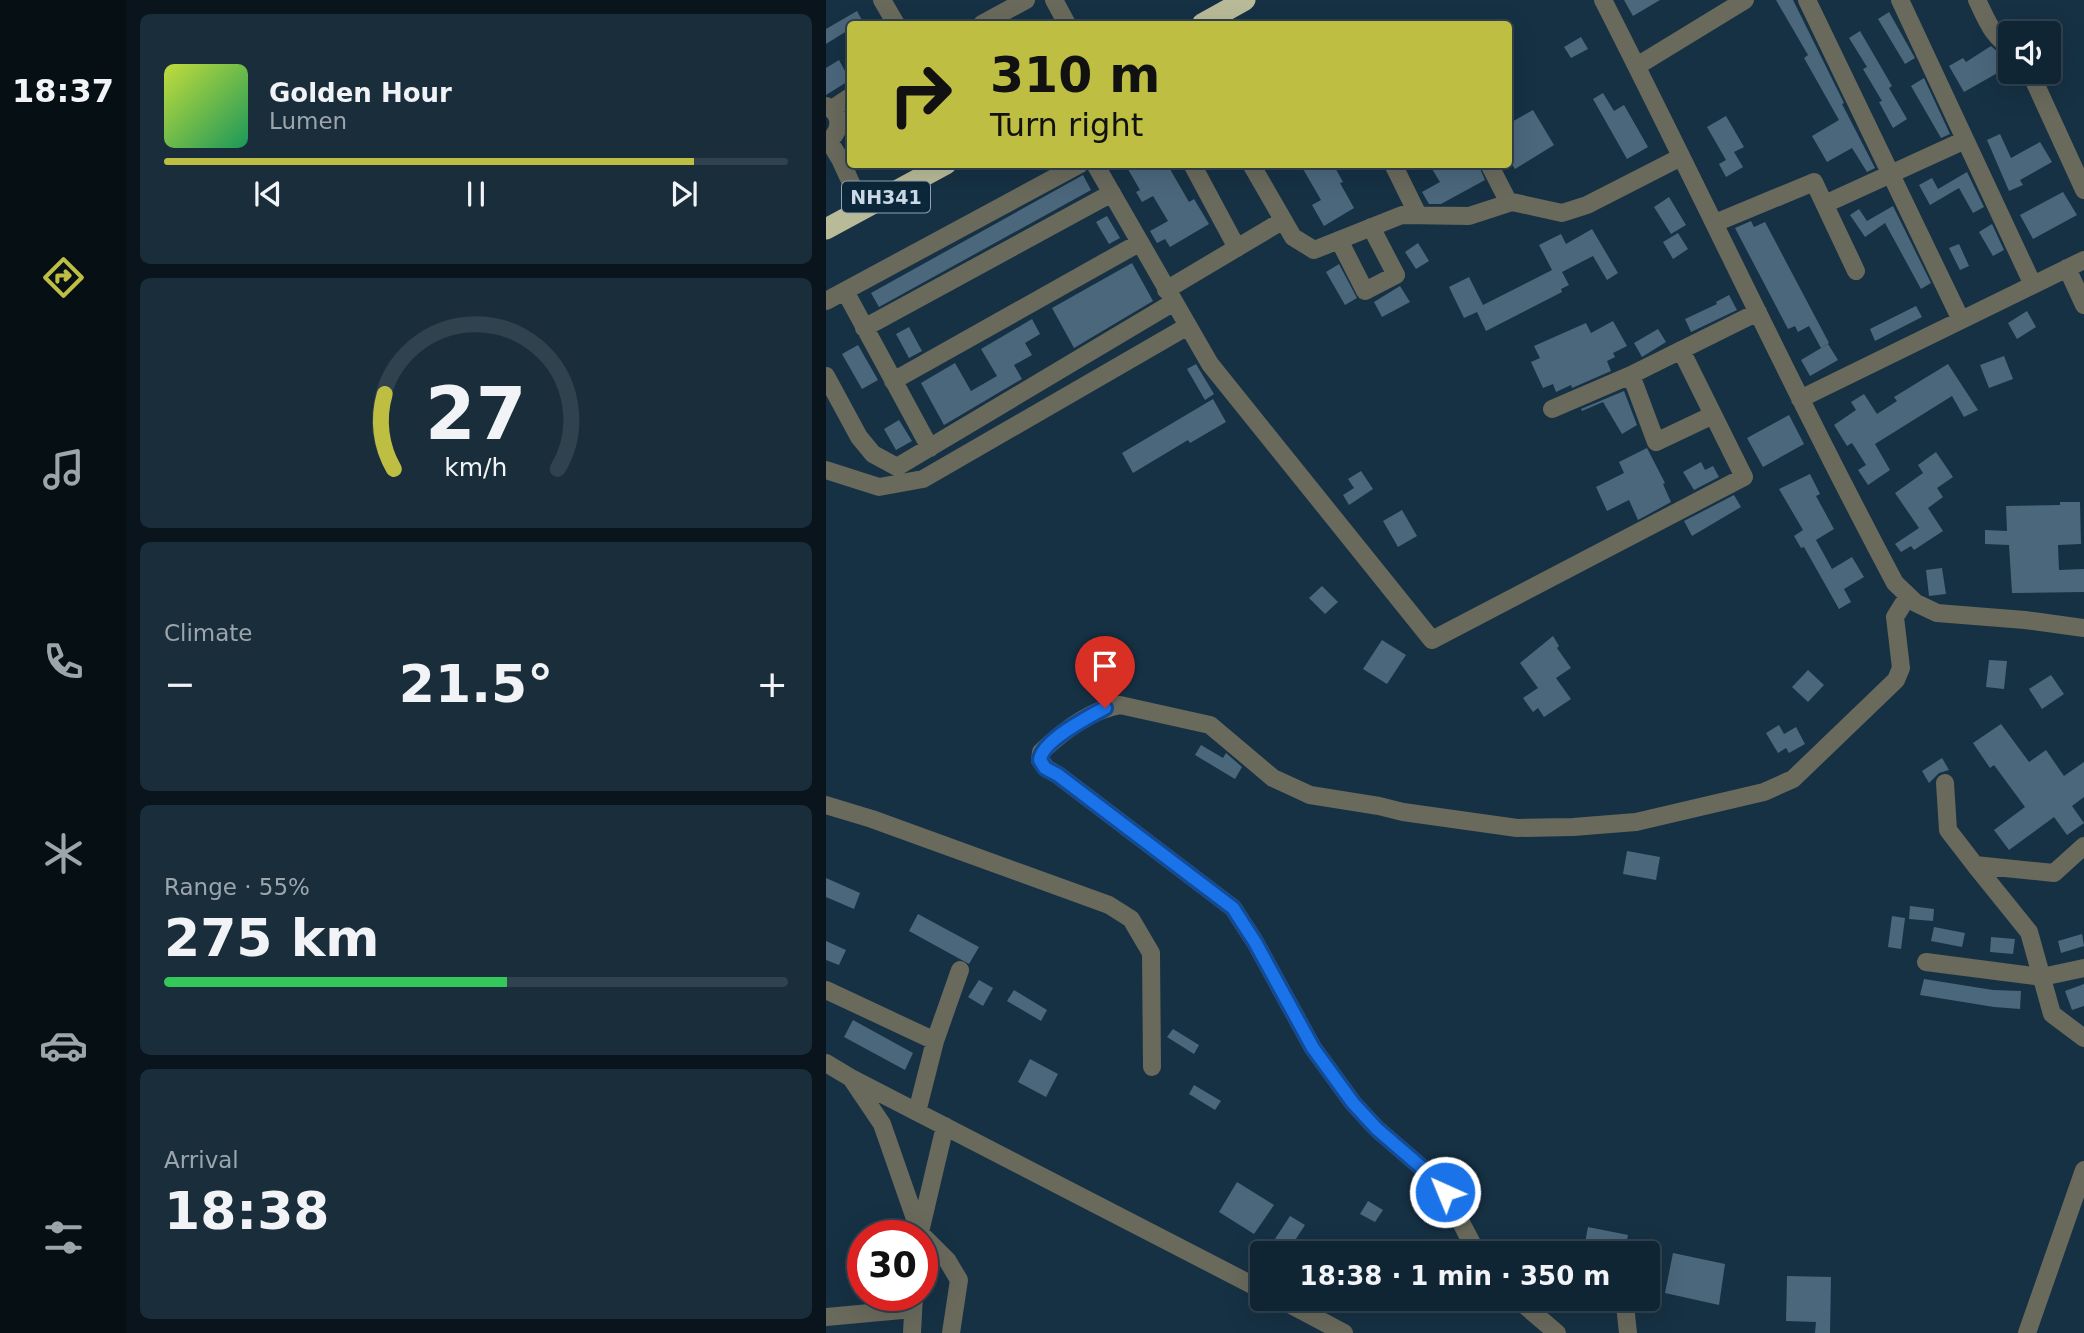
<!DOCTYPE html>
<meta charset="utf-8">
<style>
body{margin:0;font-family:"DejaVu Sans",sans-serif;background:#192d3b;color:#f1f3f6;height:100vh;display:flex;flex-direction:column;font-size:26px;white-space:nowrap}
*{box-sizing:border-box;margin:0}
p{font-size:23px;color:#9ca5ac}
.icon{flex:none;width:38px;height:38px;fill:none;stroke:currentColor;stroke-width:2;stroke-linecap:round;stroke-linejoin:round}
.map{position:relative;flex:1;overflow:hidden}
.side{display:flex;flex-direction:column;gap:14px;padding:14px;background:#09141c;width:700px}
.side>*{flex:none}
.banner{position:absolute;left:21px;top:21px;width:665px;height:147px;border-radius:7px;box-shadow:0 7px 28px #0002,0 0 0 2px #30424e;background:#bebf42;color:#111;overflow:hidden}
.buttons{position:absolute;left:1172px;top:21px;display:grid;gap:14px}
.buttons a{display:grid;place-items:center;width:63px;height:63px;border-radius:7px;background:#102533;box-shadow:0 7px 28px #0002,0 0 0 2px #30424e;font-size:35px}
.speed{position:absolute;left:21px;top:1220px;display:flex;gap:14px;font-size:35px;font-weight:700;text-align:center}
.speed>*{display:grid;place-content:center;width:91px;height:91px;border-radius:50%;background:#102533;box-shadow:0 7px 28px #0002,0 0 0 2px #30424e;line-height:1}
.speed .limit{border:10px solid #d22;background:#fff;color:#111}
.pin{position:absolute;display:grid;place-items:center;width:60px;height:60px;color:#fff;margin:-72px -30px;border-radius:50% 50% 50% 0;rotate:-45deg;box-shadow:0 0 7px #0007}
.pin .icon{rotate:45deg}
.me{position:absolute;width:77px;margin:-38px;rotate:316deg;stroke-linejoin:round;filter:drop-shadow(0 0 5px #0008)}
.turn{display:flex;align-items:center;gap:24px;height:147px;padding:0 28px;font-size:32px}
.turn .icon{width:91px;height:91px;stroke-width:2.5}
.turn b{display:block;font-size:49px;line-height:60px}
.big{font-size:52px;font-weight:800;line-height:1.1}
.side .widget{flex:1;display:flex;flex-direction:column;justify-content:center;gap:10px;min-width:0;padding:0 24px;border-radius:10px;background:#192d3b}
.side .dial{align-items:center;gap:0}
.dial svg{height:182px;overflow:visible;fill:none;stroke:#30424e;stroke-width:7;stroke-linecap:round;text-anchor:middle}
.dial text{fill:#f1f3f6;stroke:none}
.song{display:flex;align-items:center;gap:21px}
.cover{width:84px;height:84px;border-radius:10px;background:linear-gradient(135deg,hsl(70 70% 55%),hsl(150 70% 35%))}
.played{height:7px;border-radius:4px;background:linear-gradient(90deg,#bebf42 85%,#30424e 85%)}
.keys{display:flex;justify-content:space-around;direction:ltr}
.heat{display:flex;justify-content:space-between;align-items:center;font-size:38px;direction:ltr}
.charge{height:10px;border-radius:5px;background:linear-gradient(90deg,#34c759 55%,#30424e 0)}
.trip{position:absolute;left:424px;top:1241px;width:410px;height:70px;border-radius:7px;background:#102533;box-shadow:0 7px 28px #0002,0 0 0 2px #30424e;font-weight:800;line-height:70px;text-align:center}
main{display:flex;flex:1;min-height:0}
.dock{display:flex;flex-direction:column;width:126px;justify-content:space-around;align-items:center;background:#060f14;color:#9ca5ac}
.dock .icon{width:49px;height:49px}
.dock .current{color:#bebf42}
.dock b{font-size:32px;color:#f1f3f6}
.map>svg:first-child{display:block}
.building{fill:#4b677c}
.lines{fill:none;stroke-linecap:round;stroke-linejoin:round}
.minor{stroke:#69695c;stroke-width:18}
.highway{stroke:#b9ba98;stroke-width:21}
.route-casing{stroke:#114b97;stroke-width:18}
.route{stroke:#1a73e8;stroke-width:12}
.labels{text-anchor:middle;dominant-baseline:central;stroke-width:5;stroke-linejoin:round;paint-order:stroke}
.shield{fill:#0c2739;stroke:#92a4b2;stroke-width:2}
.shield-label{font-size:19px;font-weight:bold;fill:#cbdae6}
</style>
<main>
<nav class="dock">
<b>18:37</b>
<svg class="icon current" aria-label="directions" viewBox="0 0 24 24"><path d="M12 3l9 9-9 9-9-9zM9 14v-3h6M13 9l2 2-2 2"/></svg>
<svg class="icon" aria-label="music" viewBox="0 0 24 24"><path d="M9 18V5l10-2v13"/><circle cx="6" cy="18" r="3"/><circle cx="16" cy="16" r="3"/></svg>
<svg class="icon" aria-label="phone" viewBox="0 0 24 24"><path d="M5 4h4l2 5-3 2q2 4 5 5l2-3 5 2v4C11 20 4 13 5 4z"/></svg>
<svg class="icon" aria-label="climate" viewBox="0 0 24 24"><path d="M12 3v18M4 7l16 10M4 17L20 7"/></svg>
<svg class="icon" aria-label="car" viewBox="0 0 24 24"><path d="M5 17H2v-5l4-1 3-4h7l3 4 3 1v5h-3M9 17h6M6 11h13"/><circle cx="7" cy="17" r="2"/><circle cx="17" cy="17" r="2"/></svg>
<svg class="icon" aria-label="filters" viewBox="0 0 24 24"><path d="M4 7h16M4 17h16"/><circle cx="9" cy="7" r="2"/><circle cx="15" cy="17" r="2"/></svg>
</nav>
<section class="side">
<div class="widget">
<div class="song"><i class="cover"></i><div><b>Golden Hour</b><p>Lumen</p></div></div>
<div class="played"></div>
<div class="keys"><svg class="icon" aria-label="previous" viewBox="0 0 24 24"><path d="M18 5L8 12l10 7zM5 5v14"/></svg><svg class="icon" aria-label="pause" viewBox="0 0 24 24"><path d="M8 5v14M16 5v14"/></svg><svg class="icon" aria-label="next" viewBox="0 0 24 24"><path d="M6 5l10 7-10 7zM19 5v14"/></svg></div>
</div>
<div class="widget dial"><svg viewBox="0 0 100 80">
<path d="M14 69A42 42 0 1 1 86 69"/>
<path d="M14 69A42 42 0 0 1 10 36" stroke="#bebf42"/>
<text x="50" y="56" font-size="32" font-weight="700">27</text>
<text x="50" y="72" font-size="11">km/h</text>
</svg></div>
<div class="widget"><p>Climate</p>
<div class="heat"><a>−</a><b class="big">21.5°</b><a>+</a></div>
</div>
<div class="widget"><p>Range · 55%</p><b class="big">275 km</b><div class="charge"></div></div>
<div class="widget"><p>Arrival</p><b class="big">18:38</b></div>
</section>
<div class="map">
<svg width="1258" height="1333" viewBox="0 0 1258 1333">
<rect width="100%" height="100%" fill="#163144"/>
<!-- building -->
<path class="building" d="M798,0h36l-27,16z
M950,0h17l51,103 -2,1 33,64 -8,4 -15,-24 -25,14 -15,-26 27,-16 -35,-62 4,-3z
M31,11l7,13h-14v5l-24,15v-15z
M1063,12l26,46 -10,6 -27,-45z
M1034,31l32,55 -3,2 18,31 -14,9 -14,-26 3,-1 -19,-32 4,-2 -18,-29z
M755,37l7,12 -17,9 -7,-11z
M1165,46l8,7 9,14 -44,25 -15,-26 14,-8 3,4z
M13,60l11,20 -24,15v-27z
M1098,78l26,56 -9,4 -30,-52z
M777,93l11,18 10,-6 24,42 -21,12 -34,-60z
M707,110l21,35 -39,24 -7,-11v-34z
M900,116l18,31 -10,5 9,15 -17,10 -7,-13 7,-4 -19,-33z
M1174,134l11,24 29,-16 12,20 -32,18 3,5 -14,6 -22,-51z
M299,164h42l22,38 5,-3 15,25 -39,23 -5,-8 -8,4 -7,-12 18,-10 -15,-25 -11,6 -6,-10 4,-2z
M485,164h22l10,18 -3,1 14,25 -30,18 -12,-21 9,-5 -18,-31z
M603,164h49l7,16 -44,24h-12l-7,-12 18,-10z
M1141,172l17,35 -11,6 -14,-25 -29,17 -11,-20 13,-7 6,11z
M257,175l8,15 -212,117 -8,-14z
M1237,192l14,23 -44,24 -13,-24z
M843,197l17,28 -15,9 -17,-27z
M1067,206l38,77 -10,6 -36,-66 -20,14 -15,-22 9,-6 8,12z
M281,216l13,22 -11,6 -13,-22z
M925,221l3,6 11,-5 64,121 -8,5 -12,-22 -11,6 -3,-6 -7,3 -53,-101z
M1166,224l12,26 -11,6 -14,-24z
M766,229l26,44 -11,7 -14,-24 -31,16 7,13 -8,4 1,3 -76,39 -9,-19 -13,6 -15,-31 20,-10 14,28 69,-35 -13,-25 22,-11 5,10z
M852,233l10,16 -15,10 -10,-17z
M592,243l11,18 -13,8 -11,-17z
M1133,244l10,22 -9,4 -11,-22z
M306,263l21,38 -79,47 -22,-40z
M513,264l18,34 -12,7 -19,-33z
M574,286l10,16 -28,15 -8,-15z
M903,295l8,15 -46,22 -6,-13 32,-15 -1,-2z
M1090,306l6,11 -47,24 -5,-12z
M1201,311l9,16 -19,12 -9,-16z
M206,319l8,15 -15,9 7,12 -18,10 8,14 -78,46 -23,-42 34,-20 16,28 26,-15 -16,-27z
M787,321l14,25 -14,7 2,4 -8,4 4,10 -39,17 -1,-3 -15,7 -3,-8 -10,4 -12,-26 9,-4 -6,-12 52,-23 5,10z
M83,327l13,24 -13,7 -13,-24z
M832,329l8,13 -24,15 -8,-14z
M1002,344l10,16 -28,16 -9,-16z
M32,345l20,35 -16,9 -20,-35z
M1178,356l9,23 -24,9 -9,-23z
M370,364l18,30 -9,6 -18,-31z
M1122,364l30,46 -14,7 -12,-21 -77,48 15,26 -22,15 -10,-15 8,-5 -14,-22 -5,3 -13,-21 22,-15 -5,-8 13,-8 13,20 20,-13 -3,-4z
M798,391l13,34 -15,9 -19,-32 -21,9 -1,-2z
M387,399l13,23 -36,21 -2,-3 -55,33 -11,-20z
M963,415l15,29 -41,23 -16,-29z
M73,420l13,21 -16,9 -12,-21z
M821,448l18,35 -2,1 8,18 -33,18 -9,-20 -22,11 -11,-24 28,-14 -5,-11z
M1110,452l17,25 -16,11 6,9 -15,11 15,23 -29,19 -3,-4 -10,6 -6,-8 24,-16 -24,-35 28,-20 -5,-8z
M875,462l4,8 8,-4 6,11 -25,13 -11,-18z
M535,471l12,18 -24,16 -6,-10 11,-7 -6,-9z
M984,474l10,20 -4,2 18,33 -18,11 16,29 20,-12 12,20 -20,12 7,13 -12,7 -35,-62 -3,1 -7,-12 9,-6 -24,-41z
M908,495l7,12 -49,29 -8,-15z
M1234,502h20l1,42 -23,1 1,25 25,-1v23l-72,1 -3,-48 -24,-1v-14l22,1 -1,-25 54,-1z
M576,510l15,26 -19,11 -15,-26z
M1116,568l4,26 -17,2 -3,-26z
M496,586l16,16 -13,12 -16,-16z
M727,636l6,10 -2,2 14,20 -15,10 15,21 -27,18 -6,-9 -5,4 -10,-14 15,-10 -18,-25z
M556,640l24,15 -19,29 -24,-15z
M1163,660l18,1 -3,28 -18,-2z
M982,670l16,15 -16,17 -16,-15z
M1225,675l13,19 -22,15 -13,-20z
M1175,724l28,38 17,-12 18,26 20,-14v35l-12,9 12,17 -17,12 -13,-18 -45,33 -15,-20 31,-23 -31,-42 -4,3 -17,-25z
M953,725l5,9 12,-7 9,17 -16,9 -3,-5 -8,5 -12,-20z
M375,745l22,13 3,-5 16,14 -7,12 -40,-24z
M1116,758l7,12 -10,3 -10,10 -7,-12z
M801,851l33,6 -4,23 -33,-6z
M0,878l34,15 -6,16 -28,-12z
M1084,906l24,3 -1,12 -24,-2z
M92,914l61,33 -10,17 -60,-33z
M1066,916l13,2 -4,31 -13,-2z
M1108,927l31,6 -3,14 -31,-6z
M1256,934l2,12 -23,7 -3,-12z
M1165,937l24,2 -2,15 -23,-2z
M0,941l20,9 -7,15 -13,-5z
M1098,979l69,11 28,1 -1,18 -26,-2 -74,-12z
M153,980l14,8 -10,18 -15,-9z
M1258,984v22l-12,4 -7,-19z
M188,990l33,20 -6,11 -34,-20z
M27,1020l60,33 -8,17 -61,-33z
M347,1029l26,16 -5,9 -27,-17z
M204,1059l28,15 -12,23 -28,-15z
M368,1085l27,16 -6,9 -26,-16z
M411,1182l37,23 -20,29 -35,-22z
M542,1201l15,9 -8,12 -15,-8z
M464,1216l15,9 -17,26 -15,-9z
M762,1227l40,8 -4,18h-41z
M847,1253l52,11 -6,41 -54,-12z
M961,1276l44,1 -1,56h-15l1,-11 -30,-1z"/>
<g class="lines">
<!-- minor -->
<path class="minor" d="M56,0l14,24
M228,0l13,24
M777,0c99,194 190,391 292,583l21,20 21,10 88,7 59,8
M981,0l154,320
M1074,0l133,285
M1151,0c9,18 15,37 34,47
M156,24l44,-24
M811,66l108,-66
M1204,72l54,118
M0,106c17,8 16,27 0,36
M6,109l18,-12
M3,141l11,18 23,50
M269,164l115,200 222,276 312,-163 -63,-127
M366,164l45,84
M425,164l42,73 21,13 88,-35 67,1 43,-14 50,11 25,-8 94,-48
M567,164l25,51
M663,164l20,39
M999,204l140,-64
M889,223l99,-41 42,89
M513,240l26,51 31,-16 -25,-48
M1241,268l17,37
M340,290l116,-69
M19,291l85,157
M0,301l254,-137
M38,328l248,-135
M805,375l25,67 57,-27
M0,376l33,61 14,17 24,13 277,-165
M67,381l246,-138
M974,399l284,-139
M726,409l79,-34 127,-63
M0,470l53,17 44,-8 265,-153
M1119,783l3,47 27,35 79,8 30,-27
M0,805l46,14 237,86 22,14 20,34 1,114
M1149,865l54,67 23,82 32,24
M1100,962l116,15 42,-9
M0,990l109,51
M0,1063l25,15 411,212
M27,1081l29,43 38,109 27,27 12,20 -8,53
M91,1112l18,-71 25,-71
M94,1232l25,-106
M651,1253l-32,-61 -10,-13 -58,-50 -24,-26 -40,-55 -58,-106 -22,-34 -175,-133 -12,-7 -6,-8 1,-8c21,-20 49,-42 79,-47l90,20 63,53 37,17 69,11 24,6 114,16 56,-1 63,-5 128,-30 29,-13 103,-99 5,-12 -6,-51 13,-21
M452,1298l66,35
M690,1298l41,35
M799,1305l3,28
M0,1317l87,-8
M86,1333l2,-38
M1201,1333l57,-163"/>
<!-- highway -->
<path class="highway" d="M376,24l43,-24
M0,229l120,-65"/>
</g>
<g class="lines">
<defs>
<path id="route" d="M279,708c-17,9 -63,33 -65,52l5,8 13,7 175,133 22,34 58,106 40,55 24,26 58,50 10,13"/>
</defs>
<!-- route casing -->
<use href="#route" class="route-casing"/>
<!-- route -->
<use href="#route" class="route"/>
</g>
<g class="labels">
<!-- shield labels -->
<rect class="shield" x="16" y="181.5" width="88" height="31" rx="5"/>
<g class="shield-label">
<text x="60" y="197">NH341</text>
</g>
</g>
</svg>
<div class="buttons">
<a><svg class="icon" aria-label="sound" viewBox="0 0 24 24"><path d="M4 9h4l5-4v14l-5-4H4zM17 9q2 3 0 6"/></svg></a>
</div>
<div class="speed"><div class="limit">30</div></div>
<div class="pin" style="left:279px;top:708px;background:#d93025"><svg class="icon" aria-label="arrive" viewBox="0 0 24 24"><path d="M6 21V4h12l-3 4 3 4H6"/></svg></div>
<svg class="me" style="left:619px;top:1192px" viewBox="-20 -20 40 40"><circle r="17" fill="#1a73e8" stroke="#fff" stroke-width="3"/><path d="M0-11L8 9 0 5-8 9z" fill="#fff"/></svg>
<div class="trip">18:38 · 1 min · 350 m</div>
<div class="banner">
<div class="turn"><svg class="icon" aria-label="right" viewBox="0 0 24 24"><path d="M7 20v-9h11M14 6l5 5-5 5"/></svg><div><b>310 m</b>Turn right</div></div>
</div>
</div>
</main>
